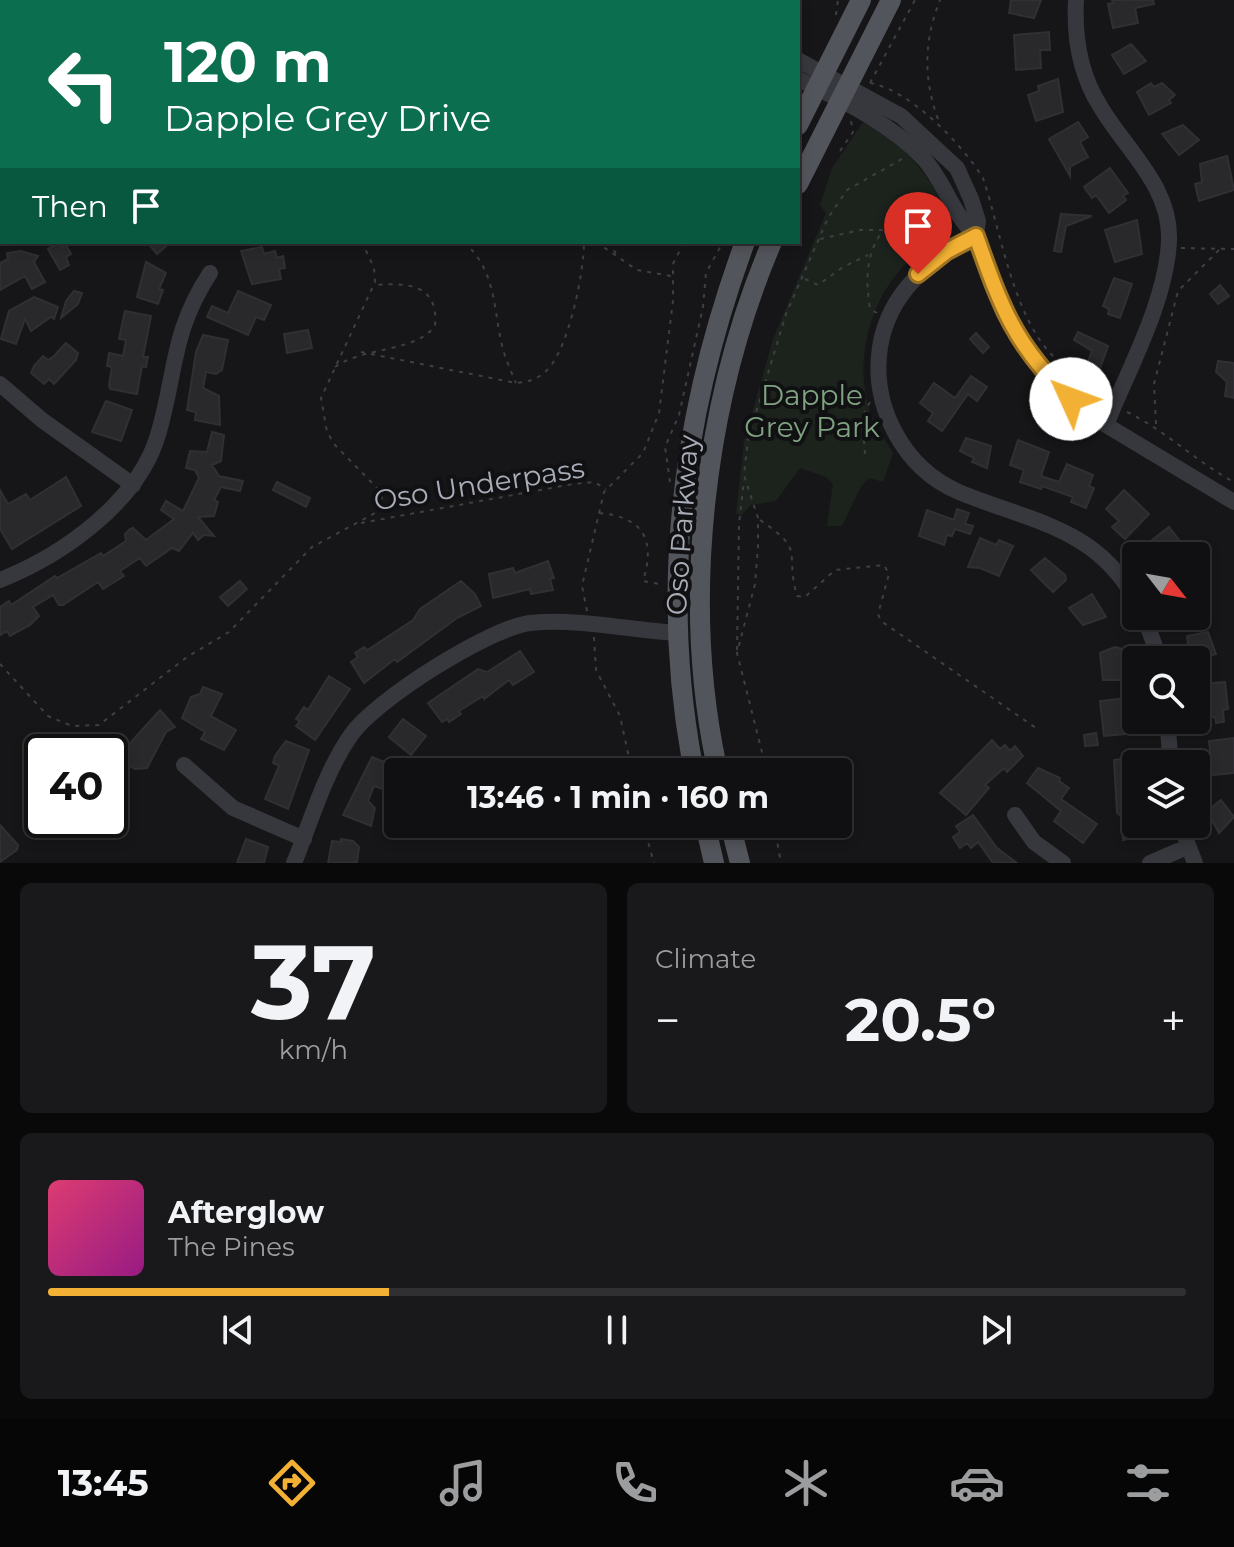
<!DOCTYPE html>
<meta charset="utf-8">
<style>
body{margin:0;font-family:Montserrat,sans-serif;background:#19191b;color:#f1f3f6;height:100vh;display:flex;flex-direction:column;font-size:30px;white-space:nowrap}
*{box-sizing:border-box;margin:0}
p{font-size:26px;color:#9c9d9f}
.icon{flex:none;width:44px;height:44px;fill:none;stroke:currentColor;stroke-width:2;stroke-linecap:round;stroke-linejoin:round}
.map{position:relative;height:863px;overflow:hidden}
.details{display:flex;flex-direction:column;gap:20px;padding:20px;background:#09090a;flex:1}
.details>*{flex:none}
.guide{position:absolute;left:0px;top:0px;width:800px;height:244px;box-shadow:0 4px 12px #0003,0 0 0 2px #303032;background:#0b6e4f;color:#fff;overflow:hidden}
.needle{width:52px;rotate:121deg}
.buttons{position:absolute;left:1122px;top:542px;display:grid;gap:16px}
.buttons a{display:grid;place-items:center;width:88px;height:88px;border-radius:8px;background:#101012;box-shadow:0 4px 12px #0003,0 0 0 2px #303032;font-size:40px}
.speed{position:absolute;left:24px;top:734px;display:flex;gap:16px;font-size:40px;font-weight:700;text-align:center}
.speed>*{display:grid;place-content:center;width:104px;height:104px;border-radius:50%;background:#101012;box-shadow:0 4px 12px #0003,0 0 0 2px #303032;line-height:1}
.speed .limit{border:4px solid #111;border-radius:12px;background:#fff;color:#111}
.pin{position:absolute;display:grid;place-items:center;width:68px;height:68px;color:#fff;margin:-82px -34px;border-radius:50% 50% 50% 0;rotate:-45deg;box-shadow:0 0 8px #0007}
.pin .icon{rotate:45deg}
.me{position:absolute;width:88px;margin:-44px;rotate:313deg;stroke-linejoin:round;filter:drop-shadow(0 0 6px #0008)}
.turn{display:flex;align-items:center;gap:28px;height:168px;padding:0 32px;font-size:36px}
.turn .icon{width:104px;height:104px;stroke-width:2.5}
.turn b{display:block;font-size:56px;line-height:68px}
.then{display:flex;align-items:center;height:76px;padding:0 32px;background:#0003;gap:16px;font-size:30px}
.big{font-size:60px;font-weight:700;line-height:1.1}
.details .card{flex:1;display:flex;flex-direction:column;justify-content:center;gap:12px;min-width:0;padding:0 28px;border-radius:12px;background:#19191b}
.details .dial{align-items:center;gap:0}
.dial b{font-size:104px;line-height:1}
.song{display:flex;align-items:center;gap:24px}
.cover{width:96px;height:96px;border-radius:12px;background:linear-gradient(135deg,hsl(340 70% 55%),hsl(310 70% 35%))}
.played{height:8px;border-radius:4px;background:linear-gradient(90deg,#f2b134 30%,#303032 30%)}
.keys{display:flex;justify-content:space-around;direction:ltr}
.heat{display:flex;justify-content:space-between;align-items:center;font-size:44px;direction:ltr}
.details .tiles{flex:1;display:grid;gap:20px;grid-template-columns:1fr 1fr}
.card:last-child{grid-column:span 2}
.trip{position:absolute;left:384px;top:758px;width:468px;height:80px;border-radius:8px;background:#101012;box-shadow:0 4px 12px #0003,0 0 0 2px #303032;font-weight:700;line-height:80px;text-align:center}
.menu{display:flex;height:128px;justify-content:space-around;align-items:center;background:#060607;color:#9c9d9f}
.menu .icon{width:56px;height:56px}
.menu .current{color:#f2b134}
.menu b{font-size:36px;color:#f1f3f6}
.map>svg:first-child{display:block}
.green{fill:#1c231d}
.building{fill:#29292c;stroke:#303034;stroke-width:2}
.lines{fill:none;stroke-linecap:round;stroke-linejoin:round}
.path{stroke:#3d3f44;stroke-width:2;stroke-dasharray:4 6;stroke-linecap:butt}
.minor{stroke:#37383d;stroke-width:16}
.major{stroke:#53555c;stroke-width:20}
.route-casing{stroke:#9d7322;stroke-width:20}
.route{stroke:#f2b134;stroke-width:14}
.labels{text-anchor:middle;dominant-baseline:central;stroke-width:8;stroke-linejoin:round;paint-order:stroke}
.park-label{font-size:28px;fill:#7fa381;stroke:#111113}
.street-label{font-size:28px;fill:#a8adb8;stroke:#111113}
</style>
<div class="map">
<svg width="1234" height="863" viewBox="0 0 1234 863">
<rect width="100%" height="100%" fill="#161618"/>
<!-- green -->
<path class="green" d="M863,122c39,19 73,58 86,100 -11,22 -32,29 -48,47 -33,37 -46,93 -32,140 4,15 16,30 24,44l-10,29 -14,-4 -8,8 -19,40h-15l6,-42 -7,-7 -26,-9 -24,33 -25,4 -10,11 -5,-3 8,-71 29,-103 53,-126 -6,-8 12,-37z"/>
<!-- building -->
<path class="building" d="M1011,0h30l-7,18 -25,-5z
M1112,0h41l1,4 -19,4 3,15 -25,5 -5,-24 5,-1z
M1049,32l1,18h-10l1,18 -25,2 -2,-35z
M1131,44l15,17 -22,13 -12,-19z
M1058,79l5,33 -27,9 -8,-26 11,-4 -1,-5z
M1151,83l3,4 8,-4 13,12 -6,5 2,3 -22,12 -12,-23z
M1078,122l10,15 -8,5 8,15 -18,10v9l-21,-37z
M1183,125l16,15 -20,15 -17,-21z
M1227,156l7,34 -35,11 -4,-17 7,-2 -2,-18z
M1110,168l18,25 -5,3 3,4 -17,13 -13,-18 -4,3 -8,-11z
M1061,214l31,2 -26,10 -5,26 -7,-1z
M1137,220l5,34 -27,8 -10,-32z
M147,242h24l-14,12z
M59,243l2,5 5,-3 5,9 -5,3 3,8 -9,5 -12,-21z
M262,247l2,7 11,-3 2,7 6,-2 2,12 -6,1 2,10 -29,5 -11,-33z
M21,251l17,5 -4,6 11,20 -13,7 -7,-13 -25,14v-27l8,-4 -1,-6z
M146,262l20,11 -7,16 4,1 -5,14 -21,-7z
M1114,278l18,6 -12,34 -12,-4 1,-5 -6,-3z
M1220,285l9,11 -11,8 -8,-10z
M74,291l8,2 -4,11 -17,14 5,-17z
M238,291l33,14 -7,15 -8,-3 -8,18 -41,-18 5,-11 16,7z
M34,297l24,10 -4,12 -3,-2 -20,14 -6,-12 -9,25 -15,-5 8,-28z
M125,311l26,5 -8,41h5l-2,10 -4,-1 -5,28 -27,-5 -1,-4 3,-18 -5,-1 2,-13 14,3 3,-16 -7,-1z
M308,330l4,18 -25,5 -3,-19z
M1078,332l30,14 -10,28 -13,-5 7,-18 -18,-11z
M976,333l13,14 -6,6 -13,-14z
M203,335l25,5 -6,30 -6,4 -10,-2 -3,16 16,8 1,29 -25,-5 1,-8 -9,-2 9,-58z
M66,343l12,10 -2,7 -22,24 -5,-5 -5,5 -13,-11 3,-7 9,-10 5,4 6,-4z
M1218,361l16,2v35l-9,-2 2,-14 -11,-10z
M971,376l16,11 -10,14 -9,-7 -26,37 -14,-10 5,-8 -13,-10 14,-20 21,15z
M106,401l26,9 -11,31 -29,-9z
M212,432l12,3 -3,26 -9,4 7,11 24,5 -3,10 -19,-4 -7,13 4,2 -4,14 -16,1 16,19 -10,-1 -6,5 -5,-7 -14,18 -7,-3 -26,18 -6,-8 -20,13 4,5 -21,13 -5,-7 -35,23h-4l-6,-10 -20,12 6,9 -9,9 -20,11 -3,-5 -7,4v-28l9,-6 2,4 44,-29 2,2 44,-25 2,3 23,-15 -1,-7 5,-5 3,-1 13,12 28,-21 -13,-9 5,-9 17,10 16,-33 -4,-8 -9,-2 4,-17 17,1z
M966,438l25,8 -4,22 -15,-6 2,-4 -14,-7z
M1018,440l31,12 -8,24 18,6 8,-18 26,11 -4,11 5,2 -8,20 -15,-6 2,-5 -31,-11 -1,3 -21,-7 4,-12 -14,-5z
M66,477l15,29 -69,43 -12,-20v-39l8,14 18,-10 4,6z
M277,482l33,16 -4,9 -33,-17z
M1124,490l25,24 -24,25 -13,-12 7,-6 -13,-12z
M957,509l12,4 -4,11 8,2 -3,8 -15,-5 -3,7 -5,-1 -3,10 -25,-9 8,-26 27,10z
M1169,527l19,24 -6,5h-33l-6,-9z
M980,538l16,7 3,-5 14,6 -14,30 -19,-8 -12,-1z
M1045,558l20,17 1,5 -13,12 -22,-22z
M548,561l6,17 -4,1 3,11 -22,4 -1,-5 -37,9 -4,-24 24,-6 2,5z
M240,581l7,8 -19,17 -8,-9z
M461,581l14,13 6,12 -24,12 -60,44 -2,-3 -31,24 -13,-21 7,-5 -3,-4 9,-6 3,3 5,-3 41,-27 7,-11z
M1092,594l14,23 -23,8 -14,-17z
M1208,632l8,22 -13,3 1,3h-14l-3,-24z
M1115,647l8,2v15h7v16h-27l-3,-27z
M520,651l14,21 -21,13 -4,-5 -25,19 -1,-3 -24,15 2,3 -12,8 -2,-3 -5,3 -14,-19 50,-34 9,3z
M329,676l21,13 -35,51 -19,-14 4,-5 -4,-2 8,-12 4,3z
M1225,682l3,27 -5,1 1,12 -8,1 -1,-6 -19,2 1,-35z
M203,687l19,7 -11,22 25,14 -12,20 -23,-11 4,-7 -23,-14 9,-21 9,-3z
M1125,698l2,19 9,-1 2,17 -34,3 -4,-35z
M160,710l15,17 -9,5 -19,36 -12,1 -9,-5 -2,3 -11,-5z
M403,719l23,17 -15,19 -22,-18z
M1096,733l2,12 -13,1 -1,-11z
M1234,738v35l-31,3 -2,-17 10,-1 -2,-17z
M992,740l8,9 5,-4 5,6 5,-5 8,10 -16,16 -3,-4 -19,17 4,3 -23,27 -26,-22z
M286,741l23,9 -21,59 -23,-10 14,-33 -6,-3 2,-7z
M1140,756l1,8h-5v60h27v6l-40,10 -2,-24 -4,-3 -3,-53z
M372,757l22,9 -11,23 -9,-3 -6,15 7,7 -4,18 -28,-11z
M420,758l9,7 -5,7 -10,-7z
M1038,768l22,10 -1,3 10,7 -8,11 36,25 -14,19 -29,-22 7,-10 -34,-28z
M1221,800l13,17 -15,16 -12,-22z
M973,815l24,33 20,15h-24l-15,-21 -7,6 -4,-5 -7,5 -7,-11 7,-5 -4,-6z
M0,825l18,20 -1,5 -17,12z
M246,839l22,8 -4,16h-27z
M341,839l12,2 6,6 -2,15 -29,1 4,-22 9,1z"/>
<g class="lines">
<!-- path -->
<path class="path" d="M266,0l3,2
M693,0l10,2
M16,2l2,-2
M589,2v-2
M836,15l2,-15
M0,26l2,-3
M870,83c40,7 92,61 113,95 18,54 30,138 70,178 15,15 33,26 50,38
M870,83l45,-83
M938,119c-15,-41 -14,-79 2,-119
M840,151l13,-19 -2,-11
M820,239l40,-9h24
M464,242c31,28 29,61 37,99 3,15 9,28 15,42
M596,242l41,28 34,6
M608,242l9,13
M1181,248l53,1
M805,279l13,6 25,-18 25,-12
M877,313l-7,-4c-4,-28 -5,-51 11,-76l29,-11 29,19
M361,352l155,31c14,-1 24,-5 33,-15 20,-23 35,-95 35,-126
M335,367c30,-21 79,-14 100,-41 4,-44 -30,-43 -62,-41
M1127,412c38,18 68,49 107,70
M1156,424l-2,-40 24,-93 43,-43
M865,454l-3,-37 8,-15
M670,482l-5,-35 14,-32 24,-108 3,-34 17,-31
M599,513c44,4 57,26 44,68l16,3
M760,520c47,32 24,30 37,76l8,1 30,-27 49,-5 5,9 -11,40 3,7 155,107
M361,523l212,-39 21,-2 12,7
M587,611l-5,-25 22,-94 39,-39 16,-40 14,-112v-37l11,-22
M594,637l2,33 24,46 12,56
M737,650l2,-126 5,-44
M0,664l48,52 24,10 27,-1 88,-68 42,-25 83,-85 65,-35 5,-14 -3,-8 -44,-45 -8,-13 -6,-34 54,-116 -1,-14 -12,-26
M767,772l-30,-119 18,-69 3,-37v-29l-14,-43 4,-36 38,-125 42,-96 19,-28 55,-31
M643,824l11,39
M774,824l7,39"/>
<!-- minor -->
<path class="minor" d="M492,0l6,2
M556,0l13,2
M1076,0c-2,37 4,74 24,106 25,43 71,80 69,134 -2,60 -41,130 -63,185
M36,2l2,-2
M457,2l1,-2
M0,48l2,-2
M798,60l103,56 56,52 14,31 7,22 -2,15 27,76 39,60 64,53 128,77
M798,79c43,21 93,44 126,80 21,24 29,56 52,77
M976,236c-47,24 -87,56 -96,111 -9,59 23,121 79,145 69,29 138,35 177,109
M0,384l42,36 91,65
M0,580c63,-25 138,-78 158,-145 19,-65 13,-102 52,-162
M1144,616l16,44
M1167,720l4,44
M184,765l49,43 71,31
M1015,815l19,27 29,21
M1180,824l15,39
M294,863c17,-42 31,-91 57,-128 24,-35 138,-107 179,-112 48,-5 99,7 147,10
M1150,863l37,-16"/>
<!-- major -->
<path class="major" d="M798,125l63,-125
M798,184l93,-184
M694,772c-35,-180 -12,-359 51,-530
M718,772c-38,-170 -14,-371 54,-530
M705,824l9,39
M730,824l10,39"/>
</g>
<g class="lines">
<defs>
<path id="route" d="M918,274l29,-23 29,-15c25,71 39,110 95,163"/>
</defs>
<!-- route casing -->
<use href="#route" class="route-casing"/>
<!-- route -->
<use href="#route" class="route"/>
</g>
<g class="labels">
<!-- park labels -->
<g class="park-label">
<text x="812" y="395">Dapple<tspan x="812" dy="32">Grey Park</tspan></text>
</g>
<!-- street labels -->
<g class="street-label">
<text transform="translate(479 484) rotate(-9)">Oso Underpass</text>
<text transform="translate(682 525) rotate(-86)">Oso Parkway</text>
</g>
</g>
</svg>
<div class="buttons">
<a><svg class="needle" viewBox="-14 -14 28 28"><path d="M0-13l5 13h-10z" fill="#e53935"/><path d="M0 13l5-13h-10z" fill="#9c9d9f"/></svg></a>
<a><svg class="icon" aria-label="search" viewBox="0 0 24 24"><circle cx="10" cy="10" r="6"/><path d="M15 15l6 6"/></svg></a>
<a><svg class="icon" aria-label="layers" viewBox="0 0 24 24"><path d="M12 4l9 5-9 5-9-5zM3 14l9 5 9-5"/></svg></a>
</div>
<div class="speed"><div class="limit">40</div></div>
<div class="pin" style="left:918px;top:274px;background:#d93025"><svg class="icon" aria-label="arrive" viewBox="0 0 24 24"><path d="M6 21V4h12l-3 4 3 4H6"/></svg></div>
<svg class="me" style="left:1071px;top:399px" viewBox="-20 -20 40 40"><circle r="19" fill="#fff"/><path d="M0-13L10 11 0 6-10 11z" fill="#f2b134"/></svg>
<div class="trip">13:46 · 1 min · 160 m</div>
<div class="guide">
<div class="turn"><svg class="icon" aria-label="left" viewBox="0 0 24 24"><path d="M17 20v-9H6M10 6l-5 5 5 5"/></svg><div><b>120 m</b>Dapple Grey Drive</div></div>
<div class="then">Then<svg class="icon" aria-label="arrive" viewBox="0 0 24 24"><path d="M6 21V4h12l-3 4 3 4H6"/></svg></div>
</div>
</div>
<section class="details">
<div class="tiles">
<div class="card dial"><b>37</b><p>km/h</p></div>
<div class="card"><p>Climate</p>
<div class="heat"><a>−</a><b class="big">20.5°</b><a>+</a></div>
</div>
<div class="card">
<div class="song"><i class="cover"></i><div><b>Afterglow</b><p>The Pines</p></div></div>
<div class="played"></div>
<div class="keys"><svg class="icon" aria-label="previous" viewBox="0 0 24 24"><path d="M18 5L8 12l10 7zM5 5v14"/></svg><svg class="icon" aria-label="pause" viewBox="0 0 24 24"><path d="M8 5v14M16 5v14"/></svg><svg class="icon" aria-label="next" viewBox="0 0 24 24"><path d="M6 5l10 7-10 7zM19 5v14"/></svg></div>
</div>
</div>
</section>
<nav class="menu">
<b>13:45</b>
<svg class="icon current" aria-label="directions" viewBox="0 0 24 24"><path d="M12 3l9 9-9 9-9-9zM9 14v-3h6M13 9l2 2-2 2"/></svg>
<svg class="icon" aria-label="music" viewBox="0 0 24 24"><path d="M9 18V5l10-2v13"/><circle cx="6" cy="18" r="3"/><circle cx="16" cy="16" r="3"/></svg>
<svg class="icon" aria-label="phone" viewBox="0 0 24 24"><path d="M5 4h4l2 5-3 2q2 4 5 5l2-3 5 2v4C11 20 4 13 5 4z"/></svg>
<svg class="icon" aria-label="climate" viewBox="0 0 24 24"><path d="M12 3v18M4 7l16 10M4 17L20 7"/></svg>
<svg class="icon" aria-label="car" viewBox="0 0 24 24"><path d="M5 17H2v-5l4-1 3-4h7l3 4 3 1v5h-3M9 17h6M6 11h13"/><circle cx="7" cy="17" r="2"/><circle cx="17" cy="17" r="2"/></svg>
<svg class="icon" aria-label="filters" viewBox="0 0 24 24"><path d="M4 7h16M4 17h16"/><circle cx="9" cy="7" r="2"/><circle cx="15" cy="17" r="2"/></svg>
</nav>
